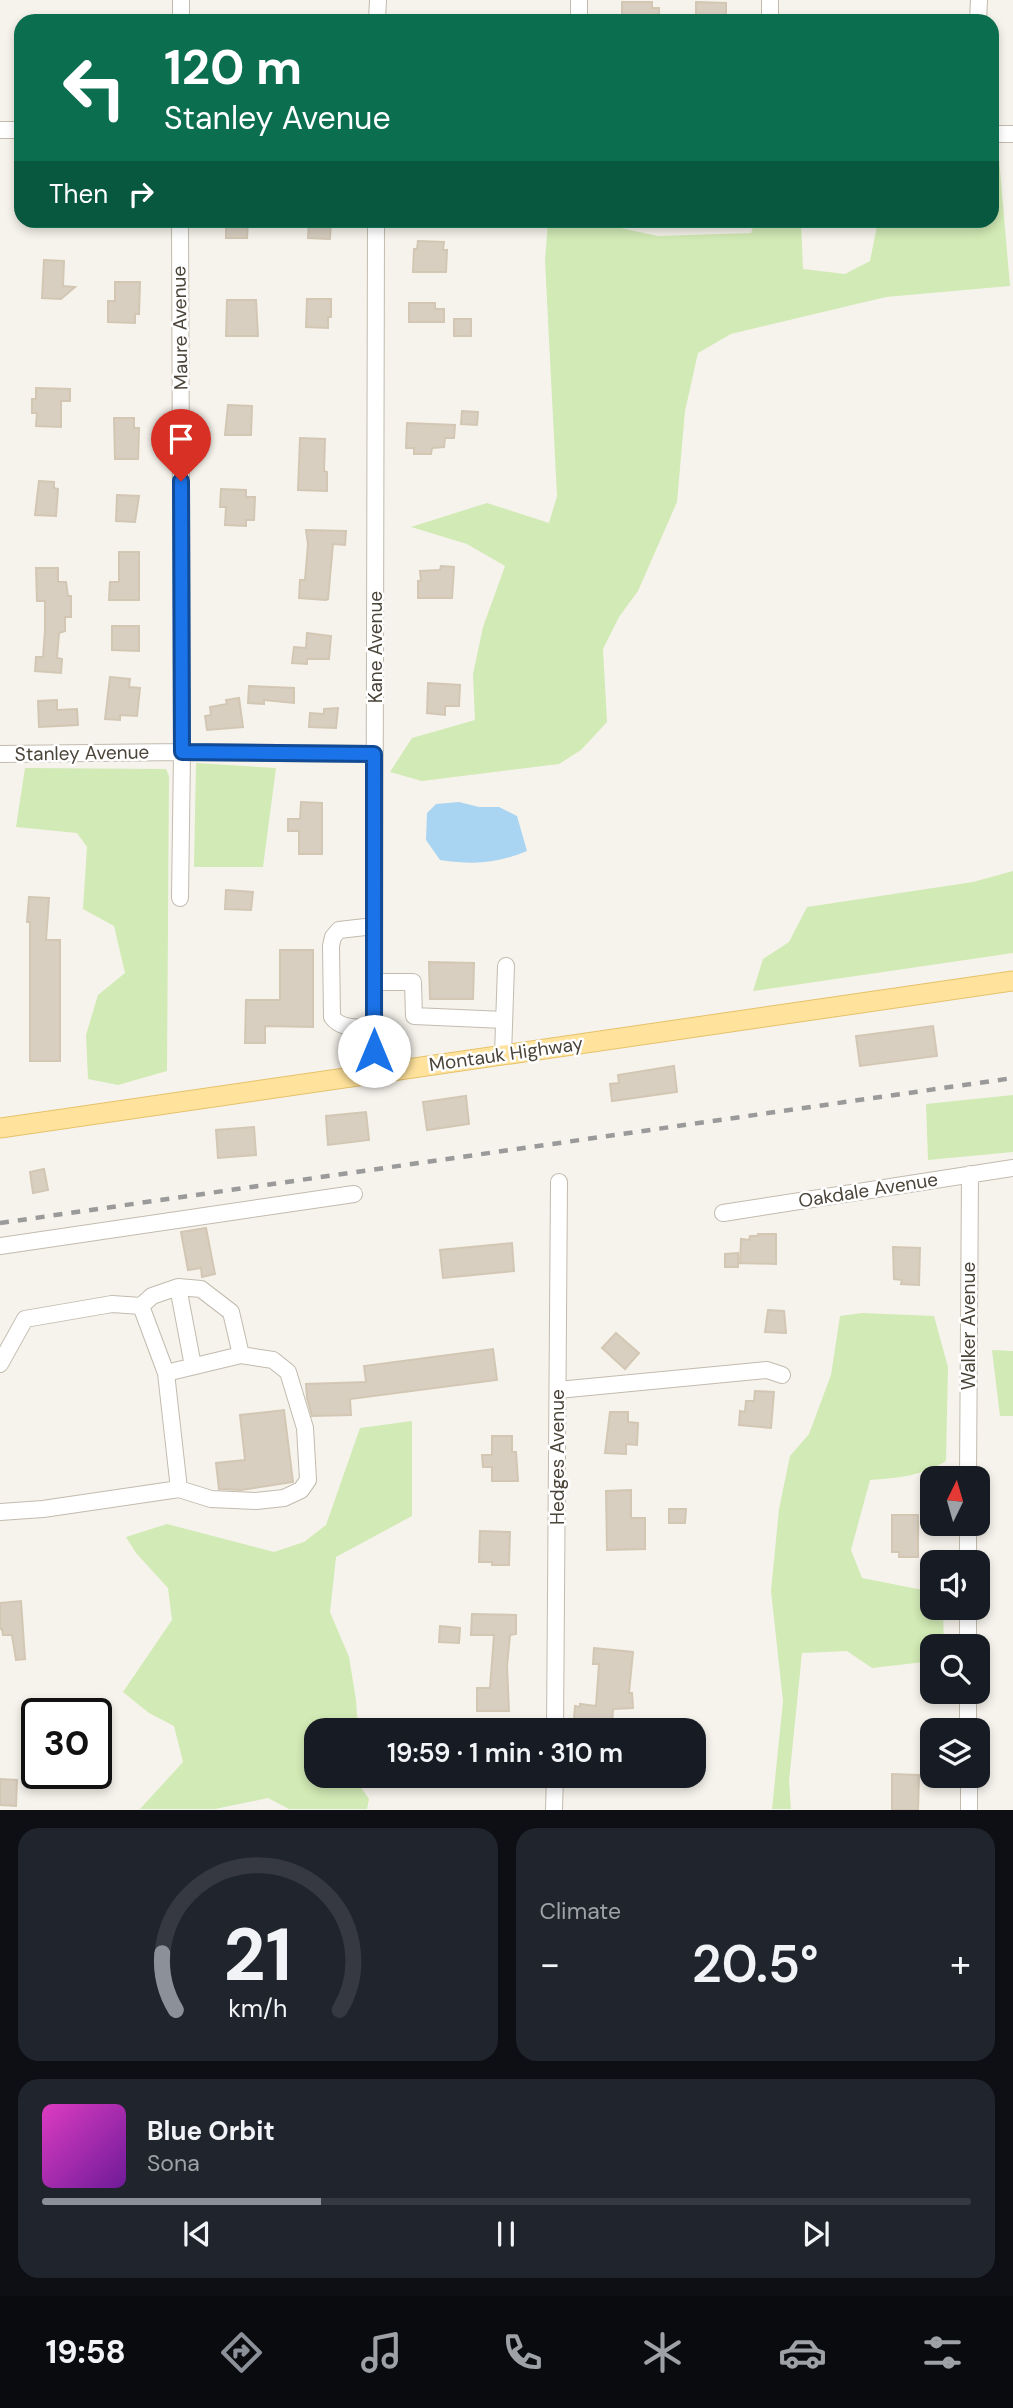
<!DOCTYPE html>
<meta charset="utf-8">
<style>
body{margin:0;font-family:"DM Sans",sans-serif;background:#20242c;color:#f1f3f6;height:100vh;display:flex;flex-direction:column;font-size:26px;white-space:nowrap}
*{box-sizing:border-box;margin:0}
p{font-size:23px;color:#9ea1a6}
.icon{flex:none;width:38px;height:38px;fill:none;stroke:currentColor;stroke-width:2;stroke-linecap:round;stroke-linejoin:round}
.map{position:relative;height:1810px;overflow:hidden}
.drawer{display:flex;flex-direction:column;gap:18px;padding:18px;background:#0d0f14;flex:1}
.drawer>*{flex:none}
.top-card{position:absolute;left:14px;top:14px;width:985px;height:214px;border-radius:21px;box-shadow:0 4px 10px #0003;background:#0b6e4f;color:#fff;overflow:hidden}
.needle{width:46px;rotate:5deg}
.fabs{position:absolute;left:920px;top:1466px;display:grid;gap:14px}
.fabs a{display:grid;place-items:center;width:70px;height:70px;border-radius:14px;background:#171b24;box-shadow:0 4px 10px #0003;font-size:35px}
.speed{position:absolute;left:21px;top:1698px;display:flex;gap:14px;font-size:35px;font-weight:700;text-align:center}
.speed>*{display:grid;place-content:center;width:91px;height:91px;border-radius:50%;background:#171b24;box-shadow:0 4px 10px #0003;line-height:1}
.speed .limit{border:4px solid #111;border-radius:10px;background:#fff;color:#111}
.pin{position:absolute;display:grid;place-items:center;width:60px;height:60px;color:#fff;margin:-72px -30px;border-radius:50% 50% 50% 0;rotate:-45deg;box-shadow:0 0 7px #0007}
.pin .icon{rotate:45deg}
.me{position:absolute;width:77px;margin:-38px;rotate:0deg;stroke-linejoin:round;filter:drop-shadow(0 0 5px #0008)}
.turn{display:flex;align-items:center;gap:24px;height:147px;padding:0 35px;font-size:32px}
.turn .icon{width:91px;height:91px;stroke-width:2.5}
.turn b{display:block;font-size:49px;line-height:60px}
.then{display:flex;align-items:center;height:66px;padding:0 35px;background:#0003;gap:14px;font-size:26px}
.big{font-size:52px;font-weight:600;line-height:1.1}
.drawer .card{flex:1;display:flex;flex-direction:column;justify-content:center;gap:10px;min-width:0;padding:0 24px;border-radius:21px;background:#20242c}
.drawer .dial{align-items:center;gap:0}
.dial svg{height:182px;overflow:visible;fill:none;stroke:#363941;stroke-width:7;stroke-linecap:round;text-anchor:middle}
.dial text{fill:#f1f3f6;stroke:none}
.song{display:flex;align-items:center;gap:21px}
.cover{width:84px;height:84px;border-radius:10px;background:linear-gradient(135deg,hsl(310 70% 55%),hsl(280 70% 35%))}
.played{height:7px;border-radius:4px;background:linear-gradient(90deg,#8c9099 30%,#363941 30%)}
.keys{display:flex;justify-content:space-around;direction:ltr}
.heat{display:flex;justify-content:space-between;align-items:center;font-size:38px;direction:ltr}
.drawer .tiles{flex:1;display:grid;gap:18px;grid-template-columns:1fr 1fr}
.card:last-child{grid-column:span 2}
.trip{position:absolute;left:304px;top:1718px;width:402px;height:70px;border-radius:21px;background:#171b24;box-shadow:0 4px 10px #0003;font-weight:600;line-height:70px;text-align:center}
.dock{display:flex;height:112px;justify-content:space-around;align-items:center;background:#090b0e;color:#9ea1a6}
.dock .icon{width:49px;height:49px}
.dock .current{color:#8c9099}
.dock b{font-size:32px;color:#f1f3f6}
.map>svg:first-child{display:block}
.green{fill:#d2eab5}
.water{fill:#a9d4f2}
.building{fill:#d8cfc1;stroke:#d3c7b4;stroke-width:2}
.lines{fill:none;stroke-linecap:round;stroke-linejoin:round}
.minor-casing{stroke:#c2bbae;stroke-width:18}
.major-casing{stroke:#e6c16a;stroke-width:21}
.minor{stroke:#fff;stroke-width:16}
.major{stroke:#ffe39c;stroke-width:19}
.rail{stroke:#9a9a9a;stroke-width:4.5;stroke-dasharray:9 9;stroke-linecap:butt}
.route-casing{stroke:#114b97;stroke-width:18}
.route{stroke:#1a73e8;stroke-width:12}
.labels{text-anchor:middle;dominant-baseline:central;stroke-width:5;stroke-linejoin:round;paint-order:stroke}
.street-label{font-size:19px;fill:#4b4439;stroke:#fff}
</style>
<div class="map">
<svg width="1013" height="1810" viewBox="0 0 1013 1810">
<rect width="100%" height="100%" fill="#f6f3ec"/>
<!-- green -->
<path class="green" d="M992,147h6l12,139 -124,11 -155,37 -33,19 -13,58 -8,91 -39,89 -19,26 -16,32 4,73 -26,28 -22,14 -137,17 -32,-9 22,-34 63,-18 -2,-46 10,-47 22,-61 -38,-22 -56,-17 76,-24 62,20 8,-27 -12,-235 3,-40h51l3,3 56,12 93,-3 4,-12h46l2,48 42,5 25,-13 8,-40 114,-1z
M196,763l80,5 -13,99h-69z
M25,768l141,1 3,7 -2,295 -49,14 -30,-6 -2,-44 12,-40 27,-22 -11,-47 -31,-17 4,-62 -10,-14 -61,-6z
M1013,871v82l-260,38 10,-32 26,-17 18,-35 166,-25z
M1013,1095v57l-85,8 -2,-56z
M862,1313l72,3 14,51 -2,94c-25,15 -47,17 -76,19l-19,70 11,28 71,14v16h10l1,39h-11v14l-61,7 -25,-17 -45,2 -13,128 2,28h-19l11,-108 -12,-110 8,-82 11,-53 19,-22 22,-59 9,-59z
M992,1350l21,1v65h-13z
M412,1421v95l-76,41 -6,55 19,45 7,43 2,29 -1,2h-40v45h36l16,23 -2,10h-78l-21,-11 -53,11h-75l43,-47 -9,-36 -25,-13 -26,-21 49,-72 -4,-32 -32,-35 -10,-16 41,-13 107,28 30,-10 22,-17 34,-97z"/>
<!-- water -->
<path class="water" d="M459,802l20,5h20l18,9 10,35c-32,13 -53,14 -87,9l-14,-20 1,-27 9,-9z"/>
<!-- building -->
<path class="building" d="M622,2h30v6h7v13h-37z
M696,2l30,1v18h-30z
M226,220h22l-1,18h-21z
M309,220h22l-1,19 -22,-1z
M418,241l26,1 -1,8h4l-1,22h-33l1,-23h3z
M44,260l20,1 -1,25 12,1 -14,12 -19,-1z
M115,282h25l-1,32h-4v9l-27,-1v-21h7z
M307,299h24v18h-3v11l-22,-1z
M227,300h29l2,36h-32z
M409,303h26v6h9v13h-35z
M454,319h17v17h-17z
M36,388l34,1v12h-9v26l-25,-1 1,-13h-5v-14h4z
M228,405l24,1 -1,29h-26z
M462,411l16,1 -1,13 -16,-1z
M114,418h20v10h5l-1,31h-23z
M407,423l48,2 -1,13h-9l-1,9 -12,1 -1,6h-17v-6h-8z
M300,438l25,1 -1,32 3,1v19l-29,-1z
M39,481l15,1v6l4,1 -2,27 -21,-1z
M221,489l25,1v7h9l-1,23h-8v6l-21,-1 1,-18h-6z
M117,495l22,1 -4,26 -19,-1z
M306,530l40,1 -1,14 -12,-1 -5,55 -2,1 -27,-2 1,-18h5l3,-36z
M119,552h20v48h-30l1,-18h9z
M441,566l13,1 -2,31h-34v-17h3l-1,-10 20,-1z
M36,568h22v14h8l2,14h3v21h-6v14l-6,2 -2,25 5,1 -1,14 -26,-2 1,-14h7l2,-26v-30h-8z
M112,626h27v25l-27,-1z
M307,633l24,3 -2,23h-22v5l-15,-1 2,-16 12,1z
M110,677l20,2 -1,8 11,1 -3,28 -17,-1v5l-15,-1z
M428,683l32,2 -1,21h-14v9l-18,-2z
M249,686l45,2v15l-30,-3v4l-16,-1z
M239,698l4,29 -36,3 -2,-14 6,-1 -1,-8 17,-3 -1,-4z
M57,700v10l20,-1 1,16 -39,2 -1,-26z
M338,708l-2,20 -27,-1 1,-14 14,1v-5z
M301,802l21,1v51h-23v-23h-11v-12h12z
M226,890l27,2 -2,18 -26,-1z
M29,897l20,1 -3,42h14v121h-30v-139h-3z
M280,950h33v77l-48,-1v17h-20l1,-43h34z
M429,962l45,1 -1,36h-43z
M933,1026l4,30 -77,10 -4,-30z
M674,1066l3,26 -65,9 -2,-17 9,-1 -1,-8z
M466,1096l3,28 -42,6 -4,-28z
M366,1112l3,28 -41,5 -2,-29z
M254,1127l2,28 -38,3 -2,-28z
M44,1169l4,21 -15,3 -3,-21z
M206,1228l9,46 -13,3 -1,-9 -13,2 -7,-38z
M758,1234h18v30l-36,-1 1,-24 8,1 1,-4h8z
M512,1243l2,28 -71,7 -3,-28z
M893,1247l27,1 -1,37 -18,-1 1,-4 -8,-1z
M738,1253v14h-13v-13z
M768,1310l16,1 2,22 -21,-1z
M616,1333l23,20 -14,16 -23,-21z
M493,1349l4,31 -147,19 1,16 -39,1 -5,-18 -1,-14 60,-2 -2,-16z
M755,1391l19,1 -3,36 -32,-3 1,-14 5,1 1,-11h8z
M284,1410l9,72 -52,8 -22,-1 -3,-26 29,-3 -5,-45z
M610,1412h18v10l10,1 -1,22 -11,-1v10l-21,-1z
M492,1436h20v16h4l2,29h-26v-14h-9l-1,-12h10z
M631,1490v28h14v31l-38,1 -1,-59z
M669,1509h17l-1,14h-16z
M892,1515h26v42h-19v-5h-7z
M480,1531l30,1 -1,33h-17v-3h-13z
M21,1601l4,58 -9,1 -4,-25h-9l-1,-6h-2v-26z
M472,1614l44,1v19l-6,1 -3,31 2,45h-32v-23h13l4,-53h-23z
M440,1626l20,2 -1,15 -20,-1z
M594,1648l39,4 -4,41h3l1,15 -20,1 -1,15 -38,-5 1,-13 5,1v-3l16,2 3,-42h-6z
M892,1774l27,1 -1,35h-26z
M0,1779l17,1 -1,26 -16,-1z"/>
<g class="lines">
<defs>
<path id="minor" d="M181,21v-21
M377,21l1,-21
M579,21v-21
M770,21v-21
M978,21l1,-21
M0,130h21
M992,134h21
M0,754l182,-2 192,2
M180,898l2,-146 -2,-532
M374,926l-35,4 -6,7 -2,9 1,71c9,13 28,10 42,12
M374,982h39l1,34 90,4
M503,1055l3,-89
M374,1073l2,-853
M723,1213l290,-45
M0,1246l354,-52
M178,1287l15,79
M141,1306l11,-10 26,-9 23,2 30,23 10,43
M0,1364l25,-45 87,-15 29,2 25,67
M558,1390l209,-20 15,5
M968,1479l2,-305
M0,1512l43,-3 136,-20 32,10 45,2 28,-3 17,-8 7,-10 -3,-52 -17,-56 -15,-12 -32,-5 -75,18 13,116
M968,1524v39
M968,1608v39
M968,1692v39
M555,1731l4,-549
M969,1776v34
M554,1810l1,-34"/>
<path id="major" d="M0,1128l1013,-147"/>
</defs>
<!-- minor casing -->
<use href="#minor" class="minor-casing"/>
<!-- major casing -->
<use href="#major" class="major-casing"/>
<!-- minor -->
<use href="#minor" class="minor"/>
<!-- major -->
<use href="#major" class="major"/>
<!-- rail -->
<path class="rail" d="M0,1223l1013,-145"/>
</g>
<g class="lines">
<defs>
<path id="route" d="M181,481l1,271 192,2v297"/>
</defs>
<!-- route casing -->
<use href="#route" class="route-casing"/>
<!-- route -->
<use href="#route" class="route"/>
</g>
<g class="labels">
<!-- street labels -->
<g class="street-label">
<text transform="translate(180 328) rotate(-91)">Maure Avenue</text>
<text transform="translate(375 647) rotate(-90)">Kane Avenue</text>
<text transform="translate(82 753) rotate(-1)">Stanley Avenue</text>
<text transform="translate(506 1054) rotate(-8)">Montauk Highway</text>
<text transform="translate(868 1190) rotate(-9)">Oakdale Avenue</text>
<text transform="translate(968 1326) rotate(-90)">Walker Avenue</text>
<text transform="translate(557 1457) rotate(-90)">Hedges Avenue</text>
</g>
</g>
</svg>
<div class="fabs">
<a><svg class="needle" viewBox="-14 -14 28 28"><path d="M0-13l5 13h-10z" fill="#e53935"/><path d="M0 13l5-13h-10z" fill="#9ea1a6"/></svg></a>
<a><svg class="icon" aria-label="sound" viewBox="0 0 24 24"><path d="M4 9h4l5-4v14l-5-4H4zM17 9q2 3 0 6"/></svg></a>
<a><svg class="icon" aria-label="search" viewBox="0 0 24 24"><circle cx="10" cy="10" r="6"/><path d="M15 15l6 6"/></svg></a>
<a><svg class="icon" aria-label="layers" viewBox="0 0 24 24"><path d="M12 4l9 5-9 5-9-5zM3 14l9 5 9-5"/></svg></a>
</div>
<div class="speed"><div class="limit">30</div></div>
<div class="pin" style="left:181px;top:481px;background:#d93025"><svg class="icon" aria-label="arrive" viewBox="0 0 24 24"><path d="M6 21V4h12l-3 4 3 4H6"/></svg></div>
<svg class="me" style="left:374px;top:1051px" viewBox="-20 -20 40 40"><circle r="19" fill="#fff"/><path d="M0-13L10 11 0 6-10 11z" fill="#1a73e8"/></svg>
<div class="trip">19:59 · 1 min · 310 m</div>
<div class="top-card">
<div class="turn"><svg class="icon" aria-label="left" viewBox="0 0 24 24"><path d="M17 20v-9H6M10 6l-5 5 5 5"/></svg><div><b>120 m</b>Stanley Avenue</div></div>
<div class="then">Then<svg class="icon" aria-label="right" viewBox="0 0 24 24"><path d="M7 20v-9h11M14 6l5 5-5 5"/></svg></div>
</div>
</div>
<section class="drawer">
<div class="tiles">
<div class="card dial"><svg viewBox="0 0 100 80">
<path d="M14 69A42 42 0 1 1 86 69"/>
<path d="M14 69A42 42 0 0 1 8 44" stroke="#8c9099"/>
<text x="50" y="56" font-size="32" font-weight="700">21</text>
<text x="50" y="72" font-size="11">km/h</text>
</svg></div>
<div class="card"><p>Climate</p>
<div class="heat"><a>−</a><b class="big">20.5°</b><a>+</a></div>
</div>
<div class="card">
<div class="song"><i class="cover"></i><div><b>Blue Orbit</b><p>Sona</p></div></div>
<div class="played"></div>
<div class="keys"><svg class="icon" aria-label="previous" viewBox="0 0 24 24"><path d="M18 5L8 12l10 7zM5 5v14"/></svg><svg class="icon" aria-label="pause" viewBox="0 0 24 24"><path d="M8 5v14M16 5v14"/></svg><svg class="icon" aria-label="next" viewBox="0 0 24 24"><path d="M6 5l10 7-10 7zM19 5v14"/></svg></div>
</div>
</div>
</section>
<nav class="dock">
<b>19:58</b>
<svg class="icon current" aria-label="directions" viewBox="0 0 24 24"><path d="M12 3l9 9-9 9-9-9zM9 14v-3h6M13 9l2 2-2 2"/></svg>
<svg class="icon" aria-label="music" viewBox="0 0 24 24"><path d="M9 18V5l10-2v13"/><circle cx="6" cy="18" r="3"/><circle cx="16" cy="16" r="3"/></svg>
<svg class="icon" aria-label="phone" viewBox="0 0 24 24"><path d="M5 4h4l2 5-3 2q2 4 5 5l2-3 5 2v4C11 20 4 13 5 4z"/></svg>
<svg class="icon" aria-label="climate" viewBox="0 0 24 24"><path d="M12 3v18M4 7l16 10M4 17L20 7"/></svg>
<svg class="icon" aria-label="car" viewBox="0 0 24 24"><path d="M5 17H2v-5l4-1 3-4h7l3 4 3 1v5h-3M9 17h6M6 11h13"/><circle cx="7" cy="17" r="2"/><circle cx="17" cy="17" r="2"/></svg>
<svg class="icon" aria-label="filters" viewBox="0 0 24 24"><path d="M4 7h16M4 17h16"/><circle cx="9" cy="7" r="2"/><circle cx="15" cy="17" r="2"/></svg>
</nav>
